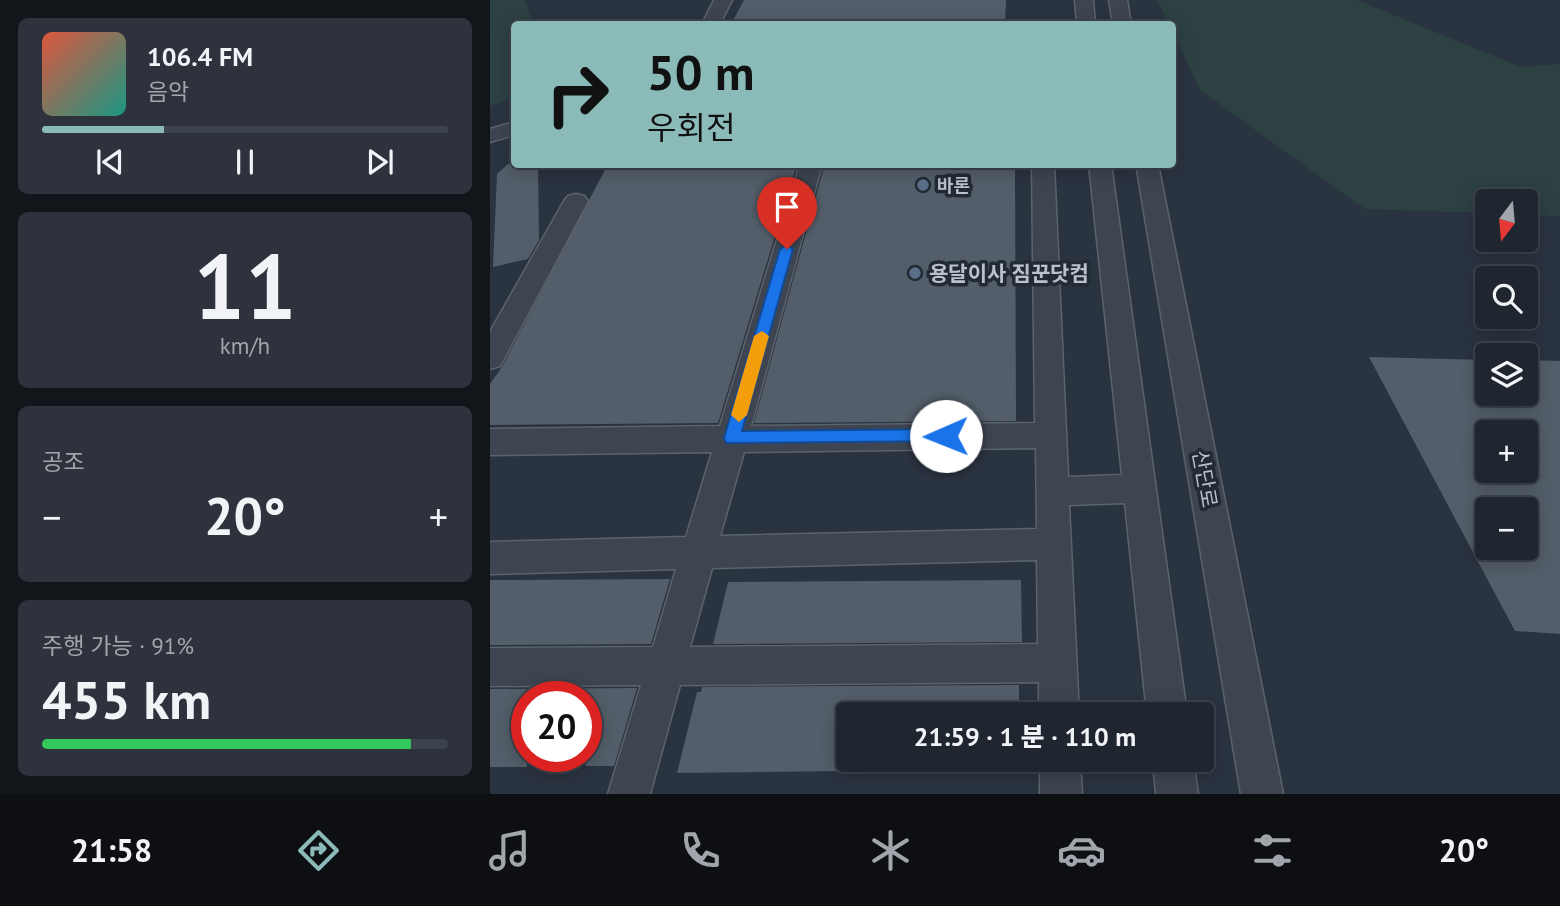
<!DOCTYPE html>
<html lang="ko">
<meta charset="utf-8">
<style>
body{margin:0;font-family:"PT Sans","Noto Sans KR",sans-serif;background:#2d323c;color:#f1f3f6;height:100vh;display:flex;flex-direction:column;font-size:26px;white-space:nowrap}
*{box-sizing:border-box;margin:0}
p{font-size:23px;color:#a2a5ab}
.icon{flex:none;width:38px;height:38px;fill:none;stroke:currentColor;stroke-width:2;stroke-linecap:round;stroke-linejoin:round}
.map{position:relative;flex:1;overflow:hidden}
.side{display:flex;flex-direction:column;gap:18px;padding:18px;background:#12151a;width:490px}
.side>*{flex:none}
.top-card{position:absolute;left:21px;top:21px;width:665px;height:147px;border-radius:7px;box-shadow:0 4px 18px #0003,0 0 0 2px #3d434c;background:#8bbbb9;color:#111;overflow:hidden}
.needle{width:46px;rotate:196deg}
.tools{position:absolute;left:985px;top:189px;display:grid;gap:14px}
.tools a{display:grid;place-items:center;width:63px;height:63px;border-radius:7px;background:#202630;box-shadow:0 4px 18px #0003,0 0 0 2px #3d434c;font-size:35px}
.speed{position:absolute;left:21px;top:681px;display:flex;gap:14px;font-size:35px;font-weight:700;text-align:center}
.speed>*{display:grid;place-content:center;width:91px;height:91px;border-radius:50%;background:#202630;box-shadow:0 4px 18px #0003,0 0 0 2px #3d434c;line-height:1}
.speed .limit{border:10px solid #d22;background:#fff;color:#111}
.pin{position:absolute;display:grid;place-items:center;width:60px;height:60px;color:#fff;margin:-72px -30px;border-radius:50% 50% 50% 0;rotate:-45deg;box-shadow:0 0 7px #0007}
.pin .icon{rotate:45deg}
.me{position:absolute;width:77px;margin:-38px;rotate:269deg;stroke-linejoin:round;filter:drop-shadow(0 0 5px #0008)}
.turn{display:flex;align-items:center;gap:24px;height:147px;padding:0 21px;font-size:32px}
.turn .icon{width:91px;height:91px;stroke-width:2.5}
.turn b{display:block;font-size:49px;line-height:60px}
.big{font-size:52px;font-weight:800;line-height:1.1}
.side .tile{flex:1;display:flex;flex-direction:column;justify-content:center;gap:10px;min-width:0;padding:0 24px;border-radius:10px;background:#2d323c}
.side .dial{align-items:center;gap:0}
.dial b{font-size:91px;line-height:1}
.song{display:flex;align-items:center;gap:21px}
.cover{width:84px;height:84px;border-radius:10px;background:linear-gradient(135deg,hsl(10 70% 55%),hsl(170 70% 35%))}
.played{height:7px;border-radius:4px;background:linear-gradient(90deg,#8bbbb9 30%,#3d434c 30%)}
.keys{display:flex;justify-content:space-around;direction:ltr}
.heat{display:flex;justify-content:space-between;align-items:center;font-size:38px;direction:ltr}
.charge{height:10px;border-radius:5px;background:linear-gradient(90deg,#34c759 91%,#3d434c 0)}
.trip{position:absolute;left:346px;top:702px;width:378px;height:70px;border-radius:7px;background:#202630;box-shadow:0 4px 18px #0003,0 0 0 2px #3d434c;font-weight:800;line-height:70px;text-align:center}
.tab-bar{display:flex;height:112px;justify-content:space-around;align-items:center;background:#0d0f13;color:#a2a5ab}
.tab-bar .icon{width:49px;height:49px}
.tab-bar .current{color:#8bbbb9}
.tab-bar b{font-size:32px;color:#f1f3f6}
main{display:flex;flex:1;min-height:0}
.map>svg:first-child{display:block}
.green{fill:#2d4142}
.building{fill:#535e6a;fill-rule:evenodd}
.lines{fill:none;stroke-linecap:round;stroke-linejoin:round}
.minor-casing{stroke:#5b636d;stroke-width:3}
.minor{fill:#3e4550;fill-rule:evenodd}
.route{fill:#1a73e8;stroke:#114b97;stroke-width:2}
.slow{fill:#f59e0b}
.service-dot{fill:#5c6f8a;stroke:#222a35;stroke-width:2.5}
.labels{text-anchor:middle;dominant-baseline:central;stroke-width:7;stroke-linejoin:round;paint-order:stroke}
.far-poi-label{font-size:18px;font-weight:bold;fill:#bac1ca;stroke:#222a35;text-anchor:start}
.poi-label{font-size:21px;font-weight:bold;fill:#bac1ca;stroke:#222a35;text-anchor:start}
.street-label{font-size:21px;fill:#bac1ca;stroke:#222a35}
</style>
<main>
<section class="side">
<div class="tile">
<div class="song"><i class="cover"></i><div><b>106.4 FM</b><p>음악</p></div></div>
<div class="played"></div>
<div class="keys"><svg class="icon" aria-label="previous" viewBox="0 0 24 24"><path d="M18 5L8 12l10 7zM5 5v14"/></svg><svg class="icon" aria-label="pause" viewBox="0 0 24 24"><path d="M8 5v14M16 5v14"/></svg><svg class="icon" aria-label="next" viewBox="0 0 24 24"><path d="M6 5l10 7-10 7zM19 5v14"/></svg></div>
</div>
<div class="tile dial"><b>11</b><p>km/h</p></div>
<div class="tile"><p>공조</p>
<div class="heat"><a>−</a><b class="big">20°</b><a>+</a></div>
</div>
<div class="tile"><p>주행 가능 · 91%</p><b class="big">455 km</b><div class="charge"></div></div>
</section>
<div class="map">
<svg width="1070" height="794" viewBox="0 0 1070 794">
<rect width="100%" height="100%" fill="#2a3340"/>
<!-- green -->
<path class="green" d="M0,0h35l9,24h-20v74l-24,8z
M667,0h200l164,67 39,-3v152l-34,-1v-14h-38l-1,12 -122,-4 -165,-119 -27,-58 -1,-8h-3z"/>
<!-- building -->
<path class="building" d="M254,0h262l-1,24h-274z
M18,164h30l1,76 -11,19 -35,8 4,-93z
M118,164l188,3 -78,256 -228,2v-41l12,-17z
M525,166l1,255 -262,2 70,-256z
M879,357l119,3v34h38v-34l34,1v273l-45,-3zM998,432h38v39h-38zM998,509h38v39h-38z
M180,579l-19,65 -161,1v-65z
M531,580l1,62 -309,2 15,-62z
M529,685v29h-170v57l-172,2 20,-81h4l1,-5z
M147,688l-23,78h-28v-70h-59v71h-37v-78z"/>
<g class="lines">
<defs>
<path id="minor" d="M224,0h18l-12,24h-18z
M585,0h18l2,24h-18z
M619,0h18l4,24h-18z
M24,122v13l-24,7v-13z
M310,164h22l-71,262 284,-3 -3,-259h22l14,313 54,-2 -33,-311h22l76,550h-40l-22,-211 -56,2 10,209h-40v-32l-359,3 -30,109h-42l33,-109 -151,1v-38l163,-1 23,-78 -186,5v-32l196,-5 26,-85 -222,3v-26l230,-3zM546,448l1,81 -317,7 24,-84zM547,560l1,84 -348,3 22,-79z
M646,164h22l125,630h-42z
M86,194l8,2 4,5 -88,165 -10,3v-37l74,-131 4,-5z
M550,760h40l2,34h-42z
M663,760h40l5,34h-42z"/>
</defs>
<!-- minor casing -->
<use href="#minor" class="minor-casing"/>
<!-- minor -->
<use href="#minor" class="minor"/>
</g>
<!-- route -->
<path class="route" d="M297,245l6,4 -51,182 204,-2 5,2v10l-225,2 -2,-5 56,-189z"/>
<!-- slow -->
<path class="slow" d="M272,331l7,5 -22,79 -8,7 -8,-7 23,-79z"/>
<!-- markers -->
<g class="service-dot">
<circle cx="433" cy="185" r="7"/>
<circle cx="425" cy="273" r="7"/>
</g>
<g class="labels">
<!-- far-poi labels -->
<g class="far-poi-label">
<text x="447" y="185">바론</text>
</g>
<!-- poi labels -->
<g class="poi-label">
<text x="439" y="273">용달이사 짐꾼닷컴</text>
</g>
<!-- street labels -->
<g class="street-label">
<text transform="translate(715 479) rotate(80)">산단로</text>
</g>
</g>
</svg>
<div class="tools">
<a><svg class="needle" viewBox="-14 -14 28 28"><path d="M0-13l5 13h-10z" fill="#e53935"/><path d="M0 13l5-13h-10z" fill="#a2a5ab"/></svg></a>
<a><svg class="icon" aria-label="search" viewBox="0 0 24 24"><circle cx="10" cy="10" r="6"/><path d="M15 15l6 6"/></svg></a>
<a><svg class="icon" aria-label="layers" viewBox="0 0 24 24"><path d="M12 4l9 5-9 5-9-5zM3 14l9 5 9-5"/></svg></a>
<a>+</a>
<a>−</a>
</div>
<div class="speed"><div class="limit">20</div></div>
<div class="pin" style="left:297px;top:249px;background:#d93025"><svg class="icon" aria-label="arrive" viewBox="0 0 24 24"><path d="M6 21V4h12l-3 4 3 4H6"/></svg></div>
<svg class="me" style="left:456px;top:436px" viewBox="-20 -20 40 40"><circle r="19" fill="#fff"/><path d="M0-13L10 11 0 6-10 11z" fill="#1a73e8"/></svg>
<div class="trip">21:59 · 1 분 · 110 m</div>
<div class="top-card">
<div class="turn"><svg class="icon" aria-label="right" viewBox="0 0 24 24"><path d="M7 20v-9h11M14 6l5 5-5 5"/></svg><div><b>50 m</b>우회전</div></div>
</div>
</div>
</main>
<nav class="tab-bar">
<b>21:58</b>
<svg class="icon current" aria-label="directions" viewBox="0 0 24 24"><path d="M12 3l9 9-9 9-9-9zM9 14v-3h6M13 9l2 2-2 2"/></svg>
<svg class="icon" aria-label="music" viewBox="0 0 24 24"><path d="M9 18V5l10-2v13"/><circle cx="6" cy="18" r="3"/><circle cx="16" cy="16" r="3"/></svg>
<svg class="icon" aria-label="phone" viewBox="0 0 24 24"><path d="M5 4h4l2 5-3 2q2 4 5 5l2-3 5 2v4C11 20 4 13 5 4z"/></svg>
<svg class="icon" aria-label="climate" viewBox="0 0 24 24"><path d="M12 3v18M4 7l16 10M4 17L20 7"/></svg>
<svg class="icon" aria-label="car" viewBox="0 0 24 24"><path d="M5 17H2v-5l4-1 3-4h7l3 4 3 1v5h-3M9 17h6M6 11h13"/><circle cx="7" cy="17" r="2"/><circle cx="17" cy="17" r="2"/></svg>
<svg class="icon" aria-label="filters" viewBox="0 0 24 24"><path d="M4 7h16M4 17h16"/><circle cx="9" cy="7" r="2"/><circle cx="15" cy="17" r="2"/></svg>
<b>20°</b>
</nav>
